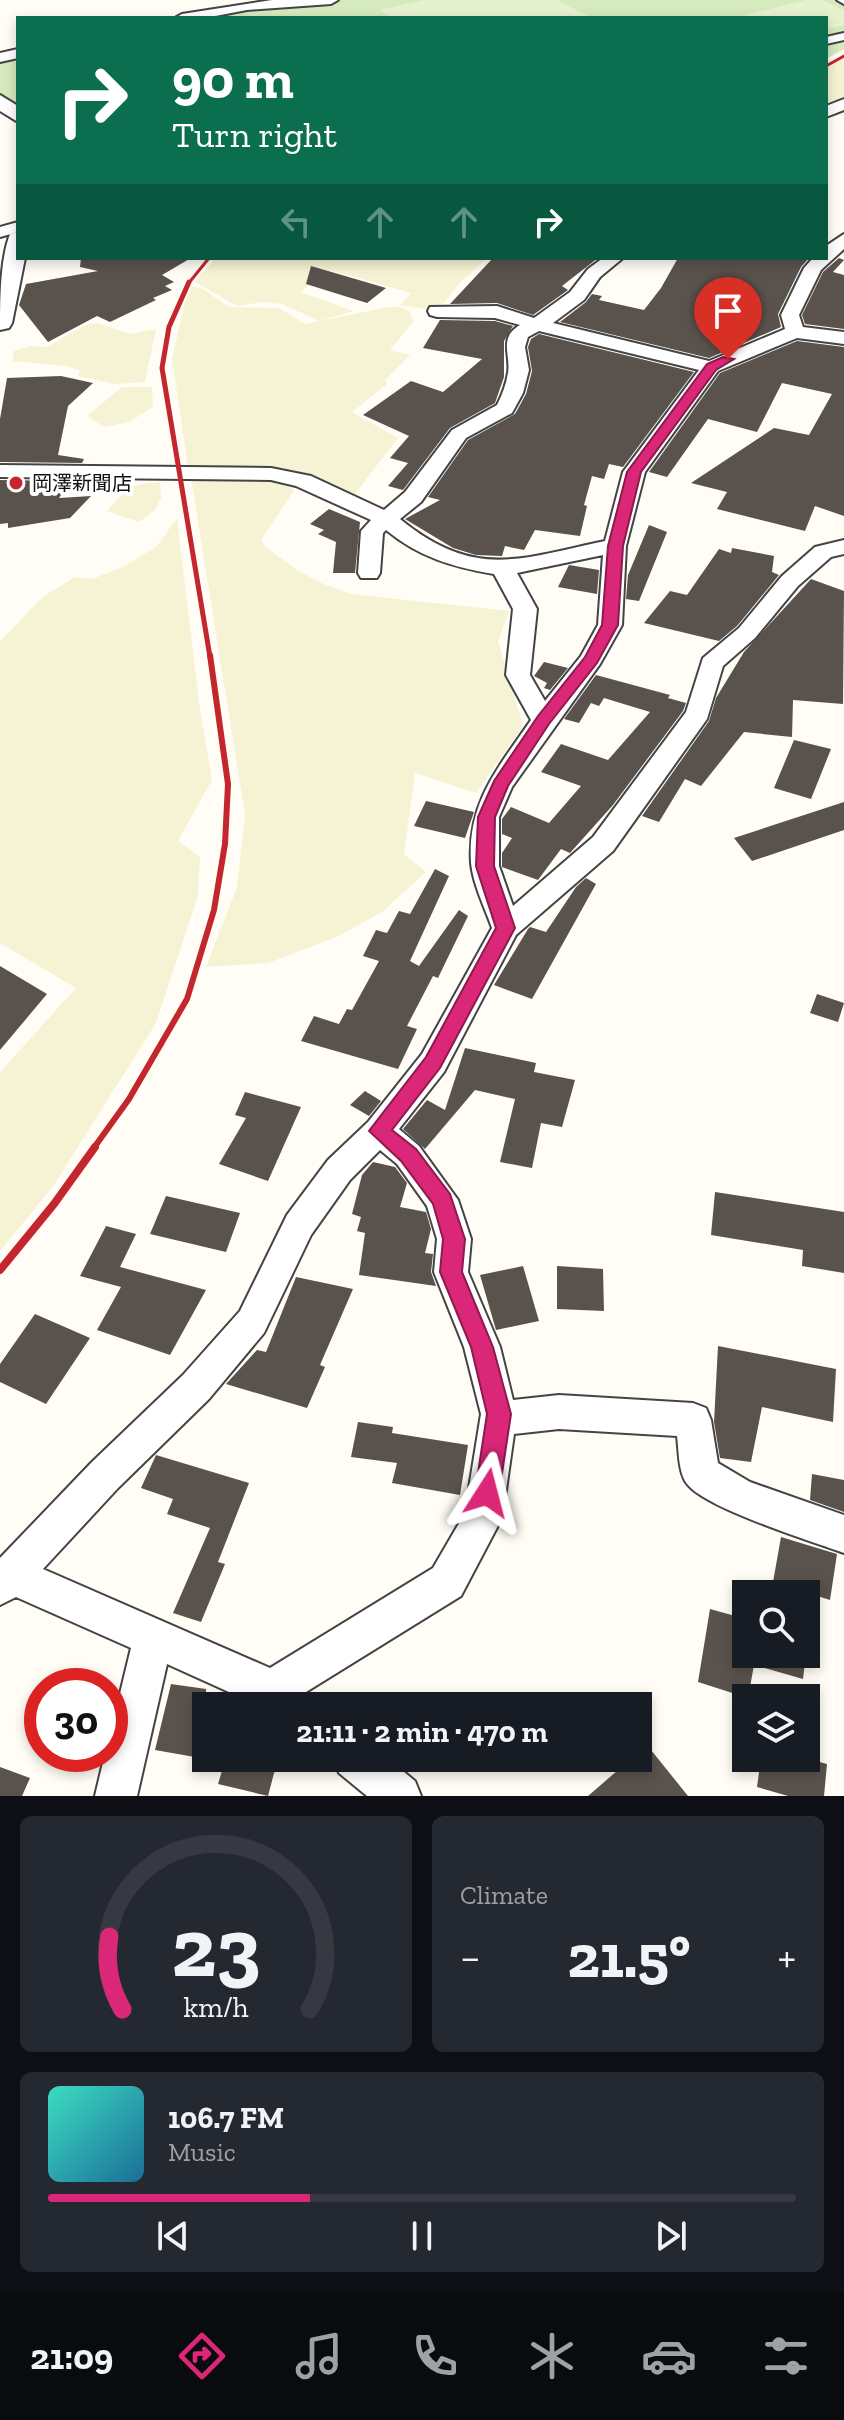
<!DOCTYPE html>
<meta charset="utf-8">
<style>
body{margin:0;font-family:"Zilla Slab","Noto Sans JP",serif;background:#242831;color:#f1f3f6;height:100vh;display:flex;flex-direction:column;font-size:30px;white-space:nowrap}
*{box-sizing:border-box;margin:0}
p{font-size:26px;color:#9ea1a6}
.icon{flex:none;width:44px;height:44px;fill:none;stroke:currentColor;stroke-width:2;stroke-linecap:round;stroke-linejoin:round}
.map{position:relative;height:1796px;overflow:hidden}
.side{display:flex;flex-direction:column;gap:20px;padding:20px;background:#0d0f14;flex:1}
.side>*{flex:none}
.banner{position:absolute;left:16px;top:16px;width:812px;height:244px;border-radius:0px;box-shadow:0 4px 12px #0003;background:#0b6e4f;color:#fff;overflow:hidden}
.tools{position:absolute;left:732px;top:1580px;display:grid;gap:16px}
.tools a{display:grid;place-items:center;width:88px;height:88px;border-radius:0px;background:#171b24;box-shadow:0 4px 12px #0003;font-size:40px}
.speed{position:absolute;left:24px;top:1668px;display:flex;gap:16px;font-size:40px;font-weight:700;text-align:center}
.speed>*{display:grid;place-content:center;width:104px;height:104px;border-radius:50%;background:#171b24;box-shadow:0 4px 12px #0003;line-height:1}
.speed .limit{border:12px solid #d22;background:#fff;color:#111}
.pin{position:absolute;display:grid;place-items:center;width:68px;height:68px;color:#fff;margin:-82px -34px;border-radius:50% 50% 50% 0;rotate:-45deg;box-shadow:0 0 8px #0007}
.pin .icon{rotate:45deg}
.me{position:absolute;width:88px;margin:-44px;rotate:9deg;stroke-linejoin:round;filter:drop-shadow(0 0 6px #0008)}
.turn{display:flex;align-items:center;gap:28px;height:168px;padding:0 24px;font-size:36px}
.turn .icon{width:104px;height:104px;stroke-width:2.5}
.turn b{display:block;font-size:56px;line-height:68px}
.lanes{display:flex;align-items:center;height:76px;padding:0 24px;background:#0003;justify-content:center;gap:40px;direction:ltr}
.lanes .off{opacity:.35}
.big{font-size:60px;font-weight:800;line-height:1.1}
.side .widget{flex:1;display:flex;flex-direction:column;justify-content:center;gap:12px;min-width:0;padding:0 28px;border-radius:12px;background:#242831}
.side .dial{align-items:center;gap:0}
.dial svg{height:208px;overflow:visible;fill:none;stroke:#363941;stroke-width:7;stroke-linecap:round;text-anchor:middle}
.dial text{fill:#f1f3f6;stroke:none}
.song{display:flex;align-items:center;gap:24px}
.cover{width:96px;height:96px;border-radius:12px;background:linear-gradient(135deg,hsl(170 70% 55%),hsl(200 70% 35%))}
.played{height:8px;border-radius:4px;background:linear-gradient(90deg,#db2777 35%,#363941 35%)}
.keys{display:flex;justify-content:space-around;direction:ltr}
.heat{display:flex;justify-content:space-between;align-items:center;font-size:44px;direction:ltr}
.side .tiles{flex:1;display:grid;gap:20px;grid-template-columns:1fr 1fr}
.widget:last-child{grid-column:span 2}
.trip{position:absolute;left:192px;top:1692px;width:460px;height:80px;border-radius:0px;background:#171b24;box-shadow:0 4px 12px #0003;font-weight:800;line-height:80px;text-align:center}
.tabs{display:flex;height:128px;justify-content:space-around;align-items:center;background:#090b0e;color:#9ea1a6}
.tabs .icon{width:56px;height:56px}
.tabs .selected{color:#db2777}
.tabs b{font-size:36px;color:#f1f3f6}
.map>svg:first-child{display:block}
.farmland{fill:#f6f3d4}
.green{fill:#d5ebbd}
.pitch{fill:#e6f2cf}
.building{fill:#5a524d}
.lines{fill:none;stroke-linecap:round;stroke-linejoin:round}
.pedestrian-casing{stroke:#444;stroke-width:4}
.minor-casing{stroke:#444;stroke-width:4}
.tertiary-casing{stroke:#444;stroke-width:4}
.pedestrian{fill:#fff;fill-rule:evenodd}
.minor{fill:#fff;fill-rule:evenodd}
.tertiary{fill:#fff;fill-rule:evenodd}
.rail-far3{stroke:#c4262e;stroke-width:3}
.rail-far2{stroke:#c4262e;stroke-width:5}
.rail-far1{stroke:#c4262e;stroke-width:6}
.rail{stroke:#c4262e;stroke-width:8}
.route{fill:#db2777;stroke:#8e194d;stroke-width:2}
.poi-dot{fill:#c4262e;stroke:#fff;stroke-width:3}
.labels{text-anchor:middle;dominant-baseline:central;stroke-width:8;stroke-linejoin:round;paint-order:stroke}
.far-poi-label{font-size:20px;fill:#111;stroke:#fff;text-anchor:start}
</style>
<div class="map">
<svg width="844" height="1796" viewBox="0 0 844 1796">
<rect width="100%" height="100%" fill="#fffdf5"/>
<!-- farmland -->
<path class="farmland" d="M844,58v40l-18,8v-38z
M216,258h271l-27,25 -23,28 -37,-6 11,-12 -81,-23 -30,22 54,19 -35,10 -37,-17 -19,-2 -26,4 -42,-24z
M192,286l11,3 26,18 50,1 26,16 83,-17h13l9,5 3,10 -23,28 20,5 -25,25 2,4 -35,28 46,26 -44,57 -66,-24 -100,-4 -16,-108 12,-54z
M99,323l31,11 26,-5 -11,53 -31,2 -36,-8 2,-6 -14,-4 -53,-5 1,-10 17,-5 16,1 38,-22z
M122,387h30l1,20 -24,15 -25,5 -17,-11z
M191,478l88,4 15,8 -33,50 6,8 30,22 24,13 30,11 158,17 -11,30 25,85 -47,67 -61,-20 -11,81 22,18 -44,40 -45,25 -69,26 -62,4 31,-80 8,-72z
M160,482l1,17 -7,12 -15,11 -32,-11 22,-25z
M177,518l23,192 12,70 -34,61 22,16 -2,39 -42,127 -102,162 -54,66v-179l76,-84 -76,-45v-302l44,-45 31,-19 17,2 31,-12 34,-21z"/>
<!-- green -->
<path class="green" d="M331,0h513v49l-18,10v-41h-644l65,-12z
M18,53v63l-18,-15v-43z"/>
<!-- pitch -->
<path class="pitch" d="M424,0h133l35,18h-199l-13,-8z
M806,0h16l22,10v15l-18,5v-12h-92z"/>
<!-- building -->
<path class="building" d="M81,258h110l-29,17 12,7 -9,4 7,4 -19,8 3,2 -46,22 -13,-6 -49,26 -29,-37 7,-21 72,-13 -18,-4z
M493,258h105l-36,28 6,4 -35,25 -36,-12 -47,1z
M678,258h131l-8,9 -23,47 3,13 -72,31 -149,-36 26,-20 6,-8 10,2 -3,4 45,10 17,-22z
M839,258l5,2 -11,12 11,3v54l-39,-5 -3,-9 21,-43z
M311,266l75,22 -19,15 -61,-19z
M440,320l55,1 18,5 -9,15v36l-9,26 -45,25 -47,62 -15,-4 20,-23 -18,-5 19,-22 -46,-21 48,-34 32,11 39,-33 -59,-11z
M539,334l155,38 -71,95 -14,-3 -5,15 -12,-3 -8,29 3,1 -7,30 -45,-6 -11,20 -19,-4 -3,10 -26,-1 -23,-7 -48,-29 35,-19 -12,-3 40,-57 47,-26 11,-20 6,-23 -4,-24 3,-8z
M797,341l47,6v169l-29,-10 -10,25 -88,-22 10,-17 -36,-9 83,-55 35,7 23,-41 -50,-11 -25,49 -49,-13 -41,58 -18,-5 71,-99z
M61,376l32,7 -25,23 -10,49 26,4 -2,4 -82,-1v-43l7,-41z
M0,480l71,1 -12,17 32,-2 -21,22 -62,10v-5l-8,1z
M329,509l31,13 -5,51h-22l3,-31 -18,-8 6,-4 -14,-6z
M649,525l18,7 -28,69 -13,-2 2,-24z
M732,548l42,8 -2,16 7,3 -42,51 -18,15 -75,-18 26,-32 17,4 32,-46 12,4z
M569,565l30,5 -2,24 -39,-7z
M811,579l33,12 -1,113 -50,-4 -1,37 -48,-5 -43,54 -16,-7 -26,43 -17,-6 67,-95 7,-23 28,-46z
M544,662l24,6 -18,22 -6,-2 3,-5 -13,-7z
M596,675l74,20 -2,3 18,5 -3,8 -70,94 -43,48 -9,-4 -23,31 -36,-13v-14l10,-15 -10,-4v-15l9,-12 38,16 32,-37 -40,-14 20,-28 47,16 42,-48 -46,-14 -5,8 -8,-3 -12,20 -15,-4z
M794,740l37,9 -20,50 -37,-11z
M426,801l48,11 -9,26 -51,-12z
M844,802v28l-92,31 -18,-23z
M435,869l14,7 -39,85 9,5 40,-56 9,6 -30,62 -5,-2 -26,50 10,3 -19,40 -97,-28 13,-25 25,8 8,-15 5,1 27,-49 -16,-5 13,-26 11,3 12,-22 11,3z
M586,878l10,6 -64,115 -38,-14 34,-56 2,-2 16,5 30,-45z
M0,966l47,28 -47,56z
M817,994l27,9 -6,19 -28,-9z
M465,1048l71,15 -2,9 41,8 -13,47 -21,-4 -9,45 -32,-6 15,-63 -40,-9 -50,59 -22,-20 24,-29 18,10z
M365,1091l16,10 -12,15 -19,-11z
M245,1092l56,15 -33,74 -49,-17 27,-46 -11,-3z
M373,1162l22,5 12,16 -7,24 26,5 5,17 -6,24 8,1 -2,18 5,14 -77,-11 6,-42 -8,-2 4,-14 -9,-3 10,-39z
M715,1192l129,20v61l-42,-7 1,-16 -92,-15z
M166,1196l74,17 -14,39 -76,-18z
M106,1226l30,8 -16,33 86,23 -36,65 -73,-25 24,-43 -41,-11z
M523,1266l16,55 -43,9 -16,-55z
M557,1266l46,3 1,42 -47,-2z
M296,1277l57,12 -33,76 5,2 -18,41 -81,-24 31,-34 9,2z
M35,1314l55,24 -44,66 -46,-22v-18z
M718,1346l118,23 -3,53 -71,-15 -11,55 -31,-4 -6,-36z
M358,1422l35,5 -1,6 76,12 -8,50 -68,-12 5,-20 -46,-6z
M156,1455l93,28 -31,79 7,2 -24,58 -28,-9 37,-85 -43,-14 6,-15 -32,-11z
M812,1474l32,6v32l-34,-12z
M781,1537l56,17 -7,46 -57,-18z
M710,1609l36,10v35h60l-3,25 -49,-14 -6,33 -50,-16z
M171,1684l35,5v70l-51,-9z
M647,1745l41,51h-100l44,-38h6v-6z
M226,1758h52l-10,38 -50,-12z
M761,1758h44l22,6 -3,32h-36l-31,-9z
M0,1767l30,11 -8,18h-22z"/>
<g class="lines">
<defs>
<path id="pedestrian" d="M837,0h7v4z
M844,33v7l-18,4v-7z"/>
<path id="minor" d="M272,0h66l-7,4 -84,6 -42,8h-30l7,-4z
M18,49v9l-18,4v-9z
M844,99v11l-18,7v-11z
M18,222v10l-18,5v-10z
M844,234v15l-23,21 -22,45 4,12 41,5v12l-47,-6 -79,33 -73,101 -19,74 -4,79 -22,39 -88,123 -13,30v49l14,40 80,-69 93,-125 17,-54 36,-30 43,-52 33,-29 29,-7v14l-13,3 -33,29 -43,52 -32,28 -16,53 -94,132 -97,84 -72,137 -45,57 20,17 39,54 13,39 -3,33 32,75 13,53 46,-5 134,8 13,5 5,12 7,43 32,19 94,33v38c-33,-12 -136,-44 -156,-68 -10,-11 -9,-35 -11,-49l-118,-7 -45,5 -12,84 -41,78 -155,96 5,14h-51l-93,-42 -30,132h-42l10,-42h5v-19l21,-87 -115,-51 -16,8v-47l92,-96 91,-87 57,-64 47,-96 41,-55 40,-38 54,-68 70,-126c-7,-20 -19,-44 -21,-65 -4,-61 28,-96 60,-143l-25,-45 7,-66 -19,-35c-42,-7 -75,-17 -108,-44l-3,3 -3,40 -3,5h-16l-3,-5 3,-42 10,-11 -75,-34 -25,-6 -271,-3v-12l271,3 40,8 73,34 21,-18 47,-62 45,-25c5,-10 9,-20 11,-32 3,-19 -10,-35 12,-48l-25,-7 -58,-1 -7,-2 -2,-4 2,-4 67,-1 37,12 36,-26 18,-23 15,-11h20l-23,19 -16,23 -31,23 156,38 76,-32 -4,-14 23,-47 9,-10h13v-12zM539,331l160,39 -76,102 -18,69c-86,18 -130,39 -205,-22l21,-17 45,-64 46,-25 11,-20 6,-23 -4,-23 3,-10zM603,555l-5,70 -17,31 -36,45 -15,-26 7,-66 -20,-36zM380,1150l17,14 30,42 10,33 -3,33 30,75 17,67 -16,99 -32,55 -163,100 -227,-99 75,-81 91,-89 55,-66 47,-98 39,-55z
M333,1758h54l28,23 6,15h-54l-28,-23z"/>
<path id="tertiary" d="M0,95l18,11v16l-18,-11z
M18,232v26h7l-13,65 -3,5 -9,2c0,-29 0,-70 10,-96z"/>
</defs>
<!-- pedestrian casing -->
<use href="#pedestrian" class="pedestrian-casing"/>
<!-- minor casing -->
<use href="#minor" class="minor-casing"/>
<!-- tertiary casing -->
<use href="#tertiary" class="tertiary-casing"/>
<!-- pedestrian -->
<use href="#pedestrian" class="pedestrian"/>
<!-- minor -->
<use href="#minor" class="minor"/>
<!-- tertiary -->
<use href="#tertiary" class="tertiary"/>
<!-- rail-far3 -->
<path class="rail-far3" d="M826,66l18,-10
M188,284l21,-26"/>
<!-- rail-far2 -->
<path class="rail-far2" d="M189,282l-20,45 -7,41 48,289"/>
<!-- rail-far1 -->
<path class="rail-far1" d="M93,1149l36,-50 58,-100 27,-89 11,-66 3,-60 -18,-129"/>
<!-- rail -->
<path class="rail" d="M0,1270l54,-66 41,-57"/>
</g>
<!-- route -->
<path class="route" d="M723,357l11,2 -18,11 -75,102 -18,74 -5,79 -21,38 -48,61 -41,62 -13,31 -1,49 21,62 -75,140 -48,62 24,19 34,45 15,45 -3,33 31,75 18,67 -12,79 -3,8 -9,4 -9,-4 -3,-8 12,-79 -16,-67 -31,-75 3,-33 -10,-35 -32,-43 -32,-30 57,-74 70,-129 -20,-62 2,-49 16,-36 44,-65 47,-59 17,-32 6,-79 19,-74 80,-108z"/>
<!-- markers -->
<circle class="poi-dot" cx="16" cy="483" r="8"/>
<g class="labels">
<!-- far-poi labels -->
<g class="far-poi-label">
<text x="32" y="483">岡澤新聞店</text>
</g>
</g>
</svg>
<div class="tools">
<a><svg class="icon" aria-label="search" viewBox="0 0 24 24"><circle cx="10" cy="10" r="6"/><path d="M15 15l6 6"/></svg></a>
<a><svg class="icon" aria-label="layers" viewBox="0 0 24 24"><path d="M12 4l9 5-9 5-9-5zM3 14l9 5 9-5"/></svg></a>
</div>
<div class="speed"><div class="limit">30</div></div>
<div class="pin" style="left:728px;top:359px;background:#d93025"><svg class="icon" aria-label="arrive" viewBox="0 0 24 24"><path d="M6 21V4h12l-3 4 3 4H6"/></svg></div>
<svg class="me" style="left:487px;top:1493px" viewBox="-20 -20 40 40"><path d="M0-17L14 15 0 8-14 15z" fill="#db2777" stroke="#fff" stroke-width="4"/></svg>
<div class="trip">21:11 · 2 min · 470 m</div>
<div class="banner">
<div class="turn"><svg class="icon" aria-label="right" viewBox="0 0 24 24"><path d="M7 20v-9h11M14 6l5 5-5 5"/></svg><div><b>90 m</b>Turn right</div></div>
<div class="lanes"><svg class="icon off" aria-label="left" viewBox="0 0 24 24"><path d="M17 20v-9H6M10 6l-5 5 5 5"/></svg><svg class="icon off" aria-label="ahead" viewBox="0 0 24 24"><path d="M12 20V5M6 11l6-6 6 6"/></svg><svg class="icon off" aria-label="ahead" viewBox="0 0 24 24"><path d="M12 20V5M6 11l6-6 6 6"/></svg><svg class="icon" aria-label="right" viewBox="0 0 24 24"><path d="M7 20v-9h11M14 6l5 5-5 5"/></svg></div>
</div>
</div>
<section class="side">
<div class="tiles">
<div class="widget dial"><svg viewBox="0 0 100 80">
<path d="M14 69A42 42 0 1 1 86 69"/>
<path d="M14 69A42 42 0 0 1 9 41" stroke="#db2777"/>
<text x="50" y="56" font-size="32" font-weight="700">23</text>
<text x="50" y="72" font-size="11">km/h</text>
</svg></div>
<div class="widget"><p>Climate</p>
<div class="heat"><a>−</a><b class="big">21.5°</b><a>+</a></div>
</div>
<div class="widget">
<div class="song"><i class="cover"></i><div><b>106.7 FM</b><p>Music</p></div></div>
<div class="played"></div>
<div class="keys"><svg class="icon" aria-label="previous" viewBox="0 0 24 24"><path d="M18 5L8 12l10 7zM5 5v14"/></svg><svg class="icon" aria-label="pause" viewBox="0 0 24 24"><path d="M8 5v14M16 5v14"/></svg><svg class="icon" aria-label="next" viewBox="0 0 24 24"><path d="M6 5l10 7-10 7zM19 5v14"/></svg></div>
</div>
</div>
</section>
<nav class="tabs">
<b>21:09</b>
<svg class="icon selected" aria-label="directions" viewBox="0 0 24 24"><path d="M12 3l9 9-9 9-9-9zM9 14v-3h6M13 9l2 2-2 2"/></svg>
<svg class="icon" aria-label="music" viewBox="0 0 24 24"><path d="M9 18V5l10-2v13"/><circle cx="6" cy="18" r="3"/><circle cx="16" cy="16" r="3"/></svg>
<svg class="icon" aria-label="phone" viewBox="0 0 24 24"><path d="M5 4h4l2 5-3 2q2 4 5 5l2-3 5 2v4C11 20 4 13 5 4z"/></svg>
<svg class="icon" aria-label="climate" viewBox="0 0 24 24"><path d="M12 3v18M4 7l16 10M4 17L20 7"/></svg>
<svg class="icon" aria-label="car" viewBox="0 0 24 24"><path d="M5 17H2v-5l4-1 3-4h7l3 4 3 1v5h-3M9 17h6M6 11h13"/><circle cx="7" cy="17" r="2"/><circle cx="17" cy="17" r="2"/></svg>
<svg class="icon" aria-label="filters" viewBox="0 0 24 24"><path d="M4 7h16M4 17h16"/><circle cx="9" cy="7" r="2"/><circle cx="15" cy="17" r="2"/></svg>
</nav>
